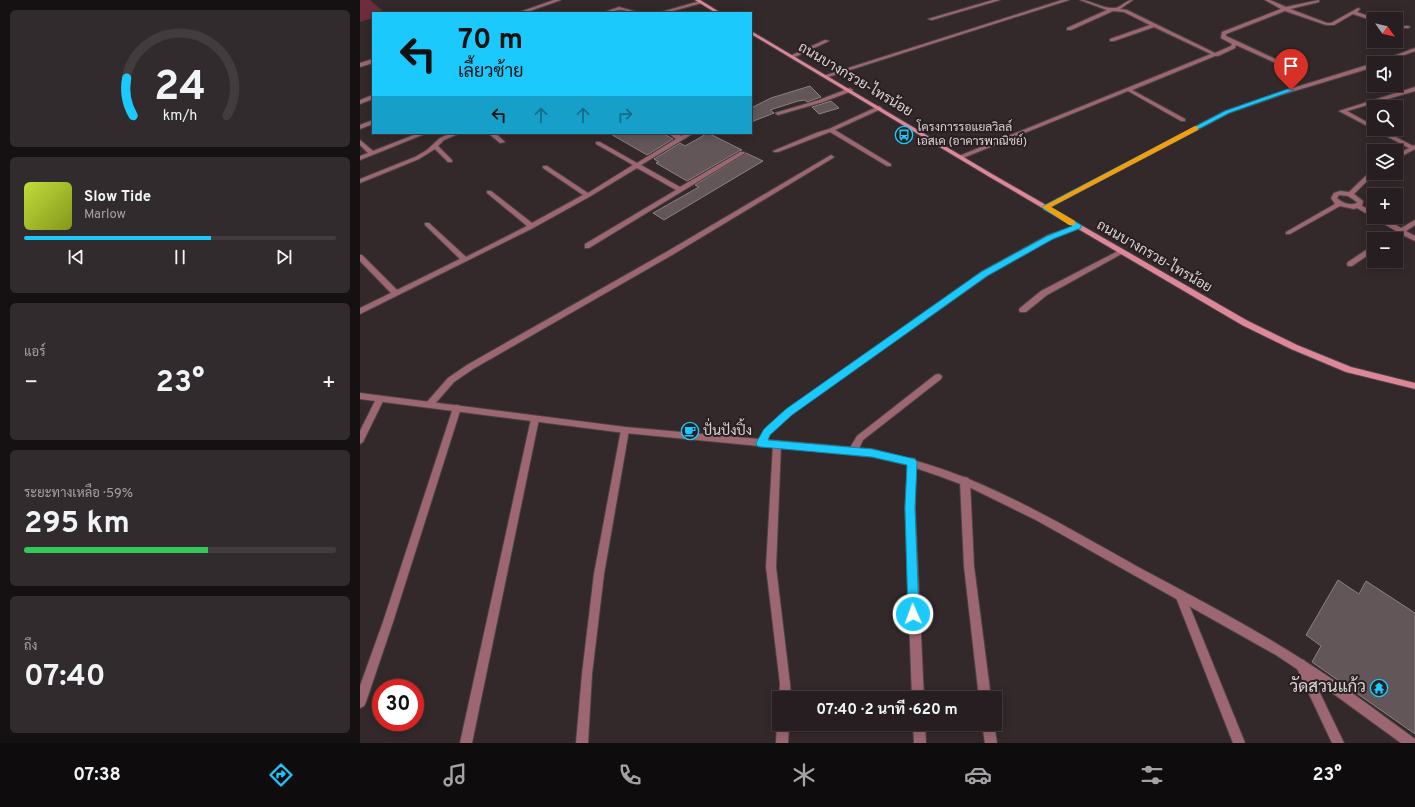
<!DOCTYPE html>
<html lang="th">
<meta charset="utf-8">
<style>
body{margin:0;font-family:Overpass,Sarabun,sans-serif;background:#322b2d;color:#f1f3f6;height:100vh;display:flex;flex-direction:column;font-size:15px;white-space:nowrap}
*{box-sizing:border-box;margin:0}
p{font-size:13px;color:#a4a2a5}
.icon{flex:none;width:22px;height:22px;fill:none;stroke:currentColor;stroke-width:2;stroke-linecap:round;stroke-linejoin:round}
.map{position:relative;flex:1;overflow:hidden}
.side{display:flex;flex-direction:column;gap:10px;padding:10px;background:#151012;width:360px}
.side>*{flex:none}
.top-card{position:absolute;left:12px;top:12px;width:380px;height:122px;border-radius:0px;box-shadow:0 2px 10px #0003,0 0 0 1px #423c3e;background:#1cc9fc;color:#111;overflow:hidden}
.needle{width:26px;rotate:124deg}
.fabs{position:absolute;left:1007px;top:12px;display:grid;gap:8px}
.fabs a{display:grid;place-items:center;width:36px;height:36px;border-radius:0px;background:#261e20;box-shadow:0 2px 10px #0003,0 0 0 1px #423c3e;font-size:20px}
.speed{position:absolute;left:12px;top:679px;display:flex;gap:8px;font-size:20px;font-weight:700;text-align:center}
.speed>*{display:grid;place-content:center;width:52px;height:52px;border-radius:50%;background:#261e20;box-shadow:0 2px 10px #0003,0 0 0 1px #423c3e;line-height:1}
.speed .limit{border:6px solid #d22;background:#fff;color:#111}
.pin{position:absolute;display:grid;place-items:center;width:34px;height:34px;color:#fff;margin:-41px -17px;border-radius:50% 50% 50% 0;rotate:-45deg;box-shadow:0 0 4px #0007}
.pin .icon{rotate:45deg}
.me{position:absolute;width:44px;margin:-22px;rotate:358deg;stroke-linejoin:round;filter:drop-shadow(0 0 3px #0008)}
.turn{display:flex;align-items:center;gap:14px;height:84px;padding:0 20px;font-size:18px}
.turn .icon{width:52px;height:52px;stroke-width:2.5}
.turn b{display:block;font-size:28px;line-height:34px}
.lanes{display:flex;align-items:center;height:38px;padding:0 20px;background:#0003;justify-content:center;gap:20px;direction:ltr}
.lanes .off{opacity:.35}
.big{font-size:30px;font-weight:700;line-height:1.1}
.side .widget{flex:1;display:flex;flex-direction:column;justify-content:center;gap:6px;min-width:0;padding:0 14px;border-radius:6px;background:#322b2d}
.side .dial{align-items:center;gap:0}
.dial svg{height:104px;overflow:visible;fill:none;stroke:#423c3e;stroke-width:7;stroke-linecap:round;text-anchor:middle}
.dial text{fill:#f1f3f6;stroke:none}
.song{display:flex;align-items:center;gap:12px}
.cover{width:48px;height:48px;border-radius:6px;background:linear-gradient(135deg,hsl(70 70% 55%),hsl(70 70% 35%))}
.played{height:4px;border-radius:2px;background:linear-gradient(90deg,#1cc9fc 60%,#423c3e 60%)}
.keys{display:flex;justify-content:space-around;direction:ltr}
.heat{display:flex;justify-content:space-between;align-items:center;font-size:22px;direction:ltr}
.charge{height:6px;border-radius:3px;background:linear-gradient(90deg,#34c759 59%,#423c3e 0)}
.trip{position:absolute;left:412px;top:691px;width:230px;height:40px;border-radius:0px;background:#261e20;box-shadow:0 2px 10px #0003,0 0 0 1px #423c3e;font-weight:700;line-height:40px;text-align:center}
.tabs{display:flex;height:64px;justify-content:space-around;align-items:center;background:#0f0c0d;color:#a4a2a5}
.tabs .icon{width:28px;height:28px}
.tabs .selected{color:#1cc9fc}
.tabs b{font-size:18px;color:#f1f3f6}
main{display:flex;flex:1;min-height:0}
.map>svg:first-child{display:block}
.green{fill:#6d2d3c}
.building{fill:#625658;stroke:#8d8082}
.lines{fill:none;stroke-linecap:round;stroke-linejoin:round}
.minor-casing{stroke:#4e4445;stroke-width:2}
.tertiary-casing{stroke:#4e4445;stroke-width:2}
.secondary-casing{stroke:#4e4445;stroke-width:2}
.minor{fill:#9d6771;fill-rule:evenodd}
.tertiary{fill:#9d6771;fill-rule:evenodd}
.secondary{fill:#de8798;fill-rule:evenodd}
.route{fill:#1cc9fc;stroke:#1283a4}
.slow{fill:#f59e0b}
.labels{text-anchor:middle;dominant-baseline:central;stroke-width:4;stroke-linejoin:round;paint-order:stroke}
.far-poi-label{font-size:12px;fill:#dbd4d5;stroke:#291f20;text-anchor:start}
.street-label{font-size:14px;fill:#dbd4d5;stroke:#291f20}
.poi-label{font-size:14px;fill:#dbd4d5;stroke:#291f20;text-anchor:start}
.near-poi-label{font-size:17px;fill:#dbd4d5;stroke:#291f20;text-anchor:end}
</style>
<main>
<section class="side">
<div class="widget dial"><svg viewBox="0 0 100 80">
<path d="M14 69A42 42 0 1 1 86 69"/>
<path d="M14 69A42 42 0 0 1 9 40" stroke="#1cc9fc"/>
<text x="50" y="56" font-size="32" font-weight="700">24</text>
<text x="50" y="72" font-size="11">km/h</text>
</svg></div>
<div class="widget">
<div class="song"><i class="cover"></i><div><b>Slow Tide</b><p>Marlow</p></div></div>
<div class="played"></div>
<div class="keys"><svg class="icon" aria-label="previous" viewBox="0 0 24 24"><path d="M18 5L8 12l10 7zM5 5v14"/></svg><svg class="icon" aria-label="pause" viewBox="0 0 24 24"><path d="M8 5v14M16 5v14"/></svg><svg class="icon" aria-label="next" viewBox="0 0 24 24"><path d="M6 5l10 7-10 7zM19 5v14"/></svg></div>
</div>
<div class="widget"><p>แอร์</p>
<div class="heat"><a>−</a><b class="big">23°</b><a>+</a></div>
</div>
<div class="widget"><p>ระยะทางเหลือ · 59%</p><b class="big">295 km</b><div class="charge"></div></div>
<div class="widget"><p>ถึง</p><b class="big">07:40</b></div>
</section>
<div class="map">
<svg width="1055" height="743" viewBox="0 0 1055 743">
<rect width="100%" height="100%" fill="#33282a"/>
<!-- green -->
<path class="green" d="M0,0h10l15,13h-12v5l-13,4z"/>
<!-- building -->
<path class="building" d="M450,86l11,11 -14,5 -2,-2 -7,1 -28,9 4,3 -23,9v-14l20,-10z
M471,101l8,7 -20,6 -7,-7z
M249,133h53l11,6 -26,16z
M348,133l34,17 -3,1 -52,30 -31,-18 3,-1 -5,-3 26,-16 5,3z
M386,153l17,8 -99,59 -11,-7 46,-26 -4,-2z
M978,580l21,14 7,-13 49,32v121l-103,-72 9,-16 -15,-11z"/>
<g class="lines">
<defs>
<path id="minor" d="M194,0h7l-37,13h-7z
M633,0h7l-68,20 -4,-1z
M702,0h7l-241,77 -5,-1z
M720,0c11,0 22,9 34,8 7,0 11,-8 19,-8l-13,9 7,1 88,43 16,-7 1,-2 -11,-6 1,-6 59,-23 -16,-9h5l16,7 33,-7v2l-29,7 37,14h4l27,-15 2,1 -3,3 19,7h-2v2l-21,-7 -19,11h-8l-41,-14 -59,23v2l58,27v2h-4l-44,-20 -1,3 -17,8h-3l-83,34 53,29v2h-4l-53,-30 -165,67h-4v-2l252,-102 -57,-27 -40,14h-4v-2l40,-14 -26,-13 -11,-1 -42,19h-4v-2l40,-18z
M340,1l2,1v1l-37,10h-7z
M259,7l18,5v1c-6,0 -13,-4 -19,-3 -6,1 -10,3 -16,3z
M1036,26h12l2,1 -2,1h-12z
M465,40l4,1 -34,16 -5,-1z
M1055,48v3l-32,12h-8z
M13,59v4l-13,4v-4z
M1014,63v4l-93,28 -52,18 -181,95 -2,1 -3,-2 182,-96 52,-18z
M1055,87v4l-68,20 27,15v3h6l33,17 2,-1v4l-17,9 -2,1v-4l13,-7 -70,-37z
M490,88l3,2 -1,1 -29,11 -45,13 -3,-2 44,-13z
M13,95v4l-13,5v-4z
M519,106l3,2 -1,1 -46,21 56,34v2h-4l-57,-34 -52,20h-4l-1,-1 43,-18 13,-4z
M13,120v4l-13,5v-4z
M59,133h8l-67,27v-4l8,-3 -8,-8v-5l13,11z
M92,133h8l-16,7 -6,6 14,14v2h-4l-13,-13 -16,10 -59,24v-4l55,-22 12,-7 13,-12z
M128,133h7l10,9 -5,1z
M308,133h7l6,3 6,-3h7l-53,32 39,22 60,-35h4l1,1 -156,95h-4v-4l91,-54 -39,-22 -48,29 -56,31 -173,86v-6l31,-15 -31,-32v-6h2l35,35 63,-31 -35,-34v-2h4l37,34 61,-31 -40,-33v-2h4l41,32 51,-28 -40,-27v-2h4l41,27 45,-28 -37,-21v-2h4l37,21 39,-24z
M471,155l3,2 -1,1 -161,97 -199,114 -19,13 -21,24h-6l-1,-2 1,-2 21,-24 19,-13 201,-114z
M1014,169v4h1l-21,21 9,7 -1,5 12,6v5h8l19,11 14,-8v5l-9,6 9,5v5l-14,-7 -7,5h-8l10,-8 -39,-23 -3,1 -14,-3 -50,28h-4v-2l49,-28 -4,-6 3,-5 6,-2 9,1 23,-22zM979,195l9,1 9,6v1c-7,3 -15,0 -20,-5z
M718,225l3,2 -1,1 -28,11 -65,37 -195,138 -22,20 -6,12 -3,1 -3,-1 -1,-3 7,-13 22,-20 195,-138 67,-37z
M1012,246h2v5l-22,15h-4l-1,-2 1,-2z
M760,250h2l3,2 -78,43 -21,17h-6l-1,-2 1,-2 21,-17z
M578,374l3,1 1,2 -1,2 -78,61c-3,6 -6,16 -14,14l-1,-3 9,-15 78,-61z
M20,396l3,1 1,2 -21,43 -3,2v-13l17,-34z
M97,405l3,1 1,2 -68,214 -27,80 -2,4 -4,2v-22l23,-64 70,-214 1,-2z
M175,416l3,1 1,2 -67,324h-12l71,-324 1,-2z
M265,427l3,1 1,2 -25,144 -12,100 -4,69h-12l6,-69 12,-100 27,-144 1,-2z
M417,441l3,1 1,3 -5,122 14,117 1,14h-12l1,-14 -14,-117 7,-122 1,-3z
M552,458l3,1 1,3 -1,46 9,190h-12l-7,-190 3,-46 1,-3z
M605,477l3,1 2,3 4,85 17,132h-12l-15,-132 -4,-85 2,-3z
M820,590l4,2 1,3 60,148h-12l-58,-148 1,-3z
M940,659l4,1 40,83h-12l-37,-79 1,-4z
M419,720v4h10l-1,19h-12l1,-19z
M553,724h12l1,19h-12z
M622,724h12l3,19h-12z"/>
<path id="tertiary" d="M0,393l265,34 247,22c36,9 72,19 106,34 56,24 108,55 160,84 56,30 112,59 165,93 39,24 75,52 112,79v4h-14l-77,-56 -48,-32 -240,-135 -65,-32 -32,-12 -32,-11 -35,-8 -247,-24 -265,-34z"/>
<path id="secondary" d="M335,0h5l21,13h-5z
M391,31l241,143 256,147 49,24 54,22 64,16v6l-69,-17 -55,-23 -49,-24 -254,-149 -237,-142z"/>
</defs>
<!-- minor casing -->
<use href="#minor" class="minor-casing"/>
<!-- tertiary casing -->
<use href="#tertiary" class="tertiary-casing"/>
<!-- secondary casing -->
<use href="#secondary" class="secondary-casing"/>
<!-- minor -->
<use href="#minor" class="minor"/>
<!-- tertiary -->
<use href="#tertiary" class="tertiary"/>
<!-- secondary -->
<use href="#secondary" class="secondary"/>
</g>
<!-- route -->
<path class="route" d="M928,89l6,1 -65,23 -178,94 30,18v3l-28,11 -66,37 -195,139 -22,20 -2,5 104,9 43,10 2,3 -2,46 4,106 -1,4 -5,1 -4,-1 -1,-4 -3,-106 2,-43 -35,-8 -111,-10 -4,-1 -1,-3 8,-14 22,-20 195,-137 66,-36 25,-10 -29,-17v-3l182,-95z"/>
<!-- slow -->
<path class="slow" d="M835,126l3,1v3l-147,77 24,14v4h-6l-27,-18z"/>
<!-- icons -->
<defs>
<symbol id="bus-ring" viewBox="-11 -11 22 22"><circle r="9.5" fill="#291f20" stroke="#1cc9fc" stroke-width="1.5"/><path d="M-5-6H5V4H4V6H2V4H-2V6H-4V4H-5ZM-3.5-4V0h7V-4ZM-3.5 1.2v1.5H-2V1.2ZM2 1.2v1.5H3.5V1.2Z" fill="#1cc9fc"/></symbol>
<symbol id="cafe-ring" viewBox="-11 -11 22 22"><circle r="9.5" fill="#291f20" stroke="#1cc9fc" stroke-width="1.5"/><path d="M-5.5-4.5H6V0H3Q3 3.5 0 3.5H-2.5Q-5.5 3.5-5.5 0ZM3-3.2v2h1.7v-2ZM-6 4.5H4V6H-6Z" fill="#1cc9fc"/></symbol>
<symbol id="temple-ring" viewBox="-11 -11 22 22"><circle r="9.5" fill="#291f20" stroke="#1cc9fc" stroke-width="1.5"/><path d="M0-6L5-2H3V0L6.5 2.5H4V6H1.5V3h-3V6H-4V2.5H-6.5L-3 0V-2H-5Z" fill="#1cc9fc"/></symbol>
</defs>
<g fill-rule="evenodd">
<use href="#bus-ring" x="534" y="125" width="20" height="20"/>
<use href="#cafe-ring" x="320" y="421" width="20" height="20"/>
<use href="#temple-ring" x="1009" y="678" width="20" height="20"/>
</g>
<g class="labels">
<!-- far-poi labels -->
<g class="far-poi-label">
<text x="557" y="128">โครงการรอแยลวิลล์<tspan x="557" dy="14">เอสเค (อาคารพาณิชย์)</tspan></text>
</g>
<!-- street labels -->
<g class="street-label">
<text transform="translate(495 80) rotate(31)">ถนนบางกรวย-ไทรน้อย</text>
<text transform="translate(794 257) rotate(30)">ถนนบางกรวย-ไทรน้อย</text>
</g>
<!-- poi labels -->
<g class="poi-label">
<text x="343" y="431">ปั่นปังปิ้ง</text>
</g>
<!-- near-poi labels -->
<g class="near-poi-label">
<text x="1006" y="688">วัดสวนแก้ว</text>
</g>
</g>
</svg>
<div class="fabs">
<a><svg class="needle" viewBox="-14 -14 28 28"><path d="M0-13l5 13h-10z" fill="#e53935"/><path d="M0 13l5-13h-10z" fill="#a4a2a5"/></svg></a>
<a><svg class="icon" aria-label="sound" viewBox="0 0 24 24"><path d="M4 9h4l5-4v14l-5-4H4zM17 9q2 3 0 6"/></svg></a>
<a><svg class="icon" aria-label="search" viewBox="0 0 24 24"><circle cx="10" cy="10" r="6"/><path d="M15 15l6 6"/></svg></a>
<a><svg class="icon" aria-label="layers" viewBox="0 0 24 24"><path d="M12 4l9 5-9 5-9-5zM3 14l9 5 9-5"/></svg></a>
<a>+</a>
<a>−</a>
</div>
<div class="speed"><div class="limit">30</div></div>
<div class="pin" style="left:931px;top:90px;background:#d93025"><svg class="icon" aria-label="arrive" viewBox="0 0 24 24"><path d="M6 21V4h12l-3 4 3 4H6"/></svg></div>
<svg class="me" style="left:553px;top:614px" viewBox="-20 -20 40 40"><circle r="17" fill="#1cc9fc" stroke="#fff" stroke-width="3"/><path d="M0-11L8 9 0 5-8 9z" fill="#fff"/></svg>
<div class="trip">07:40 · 2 นาที · 620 m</div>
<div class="top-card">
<div class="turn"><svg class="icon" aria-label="left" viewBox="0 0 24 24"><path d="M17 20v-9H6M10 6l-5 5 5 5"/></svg><div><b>70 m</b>เลี้ยวซ้าย</div></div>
<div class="lanes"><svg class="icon" aria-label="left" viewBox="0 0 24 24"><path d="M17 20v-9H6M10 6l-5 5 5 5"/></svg><svg class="icon off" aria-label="ahead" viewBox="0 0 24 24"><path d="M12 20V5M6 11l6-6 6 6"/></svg><svg class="icon off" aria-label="ahead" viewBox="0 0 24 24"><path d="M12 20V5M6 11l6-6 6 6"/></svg><svg class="icon off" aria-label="right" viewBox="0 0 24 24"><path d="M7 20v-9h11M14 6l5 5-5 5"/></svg></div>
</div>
</div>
</main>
<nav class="tabs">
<b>07:38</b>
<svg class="icon selected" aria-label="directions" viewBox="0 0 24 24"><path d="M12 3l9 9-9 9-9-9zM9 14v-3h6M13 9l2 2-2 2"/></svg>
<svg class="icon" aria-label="music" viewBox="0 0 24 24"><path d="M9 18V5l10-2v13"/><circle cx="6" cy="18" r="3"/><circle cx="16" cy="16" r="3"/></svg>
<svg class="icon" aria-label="phone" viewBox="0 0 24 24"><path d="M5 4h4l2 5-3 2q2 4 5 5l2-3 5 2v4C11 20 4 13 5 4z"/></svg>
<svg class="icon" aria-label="climate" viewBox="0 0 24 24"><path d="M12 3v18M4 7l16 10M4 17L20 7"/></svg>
<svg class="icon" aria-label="car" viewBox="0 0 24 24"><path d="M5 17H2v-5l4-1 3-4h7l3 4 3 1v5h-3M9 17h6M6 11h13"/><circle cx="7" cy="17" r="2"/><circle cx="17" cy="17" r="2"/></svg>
<svg class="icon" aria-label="filters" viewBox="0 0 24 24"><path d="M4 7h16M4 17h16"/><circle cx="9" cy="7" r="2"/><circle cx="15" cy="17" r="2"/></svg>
<b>23°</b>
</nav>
